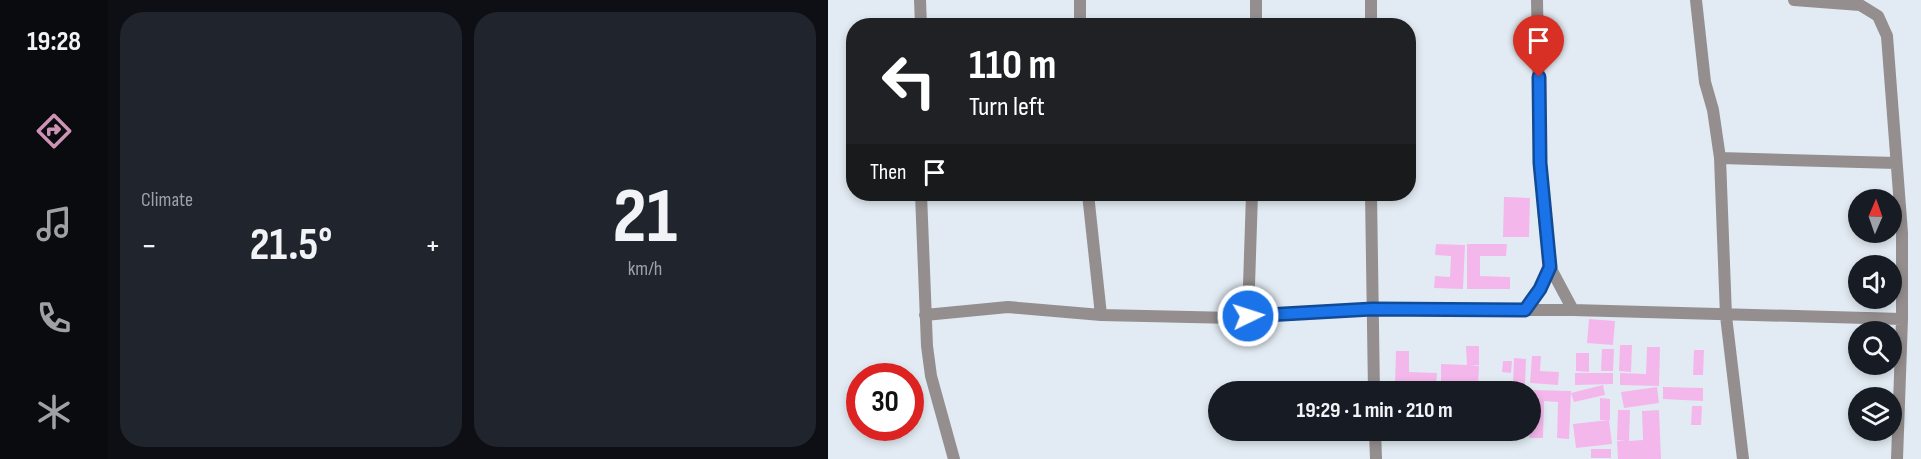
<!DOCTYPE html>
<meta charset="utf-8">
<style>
body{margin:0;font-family:"Sofia Sans Condensed",sans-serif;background:#20242c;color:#f1f3f6;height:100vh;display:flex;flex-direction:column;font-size:22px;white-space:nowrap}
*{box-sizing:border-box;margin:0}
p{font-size:20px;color:#9ea1a6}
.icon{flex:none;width:33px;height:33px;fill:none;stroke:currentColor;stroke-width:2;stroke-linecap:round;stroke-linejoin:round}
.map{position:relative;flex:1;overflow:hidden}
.panel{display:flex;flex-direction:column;gap:12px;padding:12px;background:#0d0f14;width:720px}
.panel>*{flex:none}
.top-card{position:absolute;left:18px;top:18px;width:570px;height:183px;border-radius:24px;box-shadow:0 3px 9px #0003;background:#202124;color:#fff;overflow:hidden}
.needle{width:39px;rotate:2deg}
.tools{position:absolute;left:1020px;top:189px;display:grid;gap:12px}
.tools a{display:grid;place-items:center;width:54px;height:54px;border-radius:50%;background:#171b24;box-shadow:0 3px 9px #0003;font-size:30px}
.speed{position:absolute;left:18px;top:363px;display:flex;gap:12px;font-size:30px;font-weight:700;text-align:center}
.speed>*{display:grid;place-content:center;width:78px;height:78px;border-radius:50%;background:#171b24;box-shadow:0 3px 9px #0003;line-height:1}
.speed .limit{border:9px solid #d22;background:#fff;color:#111}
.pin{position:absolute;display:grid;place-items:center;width:51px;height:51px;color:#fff;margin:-62px -26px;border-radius:50% 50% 50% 0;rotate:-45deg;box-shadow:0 0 6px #0007}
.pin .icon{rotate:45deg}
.me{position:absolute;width:66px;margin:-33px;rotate:86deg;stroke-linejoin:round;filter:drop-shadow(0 0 4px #0008)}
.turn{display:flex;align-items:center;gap:21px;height:126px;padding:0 24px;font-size:27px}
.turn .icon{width:78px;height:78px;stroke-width:2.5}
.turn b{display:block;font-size:42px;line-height:51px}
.then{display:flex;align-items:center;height:57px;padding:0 24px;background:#0003;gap:12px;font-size:22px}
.big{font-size:45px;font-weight:700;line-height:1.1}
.panel .tile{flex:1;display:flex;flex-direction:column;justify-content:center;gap:9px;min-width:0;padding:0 21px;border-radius:24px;background:#20242c}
.panel .dial{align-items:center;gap:0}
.dial b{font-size:78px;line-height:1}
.heat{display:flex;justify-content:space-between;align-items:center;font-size:33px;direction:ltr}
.panel .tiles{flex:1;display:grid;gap:12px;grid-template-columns:repeat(2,1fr)}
.trip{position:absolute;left:380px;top:381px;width:333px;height:60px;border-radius:30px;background:#171b24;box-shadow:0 3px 9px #0003;font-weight:700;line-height:60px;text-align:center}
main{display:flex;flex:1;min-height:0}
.tabs{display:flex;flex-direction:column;width:108px;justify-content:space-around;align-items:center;background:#090b0e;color:#9ea1a6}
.tabs .icon{width:42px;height:42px}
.tabs .current{color:#ce92b5}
.tabs b{font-size:27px;color:#f1f3f6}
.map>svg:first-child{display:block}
.building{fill:#f4b7eb}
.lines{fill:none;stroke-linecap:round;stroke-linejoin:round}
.street{stroke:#948f8e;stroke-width:12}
.route-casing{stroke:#114b97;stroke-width:15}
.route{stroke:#1a73e8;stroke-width:10}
</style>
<main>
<nav class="tabs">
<b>19:28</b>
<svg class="icon current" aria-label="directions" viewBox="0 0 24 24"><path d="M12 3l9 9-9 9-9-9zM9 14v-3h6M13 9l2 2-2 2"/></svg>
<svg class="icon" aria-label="music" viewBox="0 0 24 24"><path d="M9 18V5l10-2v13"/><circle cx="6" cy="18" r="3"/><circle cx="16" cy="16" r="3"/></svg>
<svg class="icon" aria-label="phone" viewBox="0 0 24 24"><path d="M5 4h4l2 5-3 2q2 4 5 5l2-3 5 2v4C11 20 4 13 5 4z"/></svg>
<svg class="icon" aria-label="climate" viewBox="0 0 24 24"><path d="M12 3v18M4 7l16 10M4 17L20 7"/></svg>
</nav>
<section class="panel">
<div class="tiles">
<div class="tile"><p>Climate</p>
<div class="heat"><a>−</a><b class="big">21.5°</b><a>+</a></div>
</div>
<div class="tile dial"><b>21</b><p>km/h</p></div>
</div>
</section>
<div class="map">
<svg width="1093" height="459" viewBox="0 0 1093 459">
<rect width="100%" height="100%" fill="#e2ebf3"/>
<!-- building -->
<path class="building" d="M676,197l26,1 -1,39h-26z
M608,244l29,1 -2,44 -29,-1 1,-12 15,1 1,-21 -16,-1z
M639,244h40l-1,12h-26v20l30,1v12h-43z
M761,319l26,2 -2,24 -26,-2z
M792,345h12l-1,27 -12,-1z
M638,346h13v19h-9l9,1 -1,19 -37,-2v-19l26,1z
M819,347h13l-1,39 -39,-1v-12l26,1z
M774,349h12l-1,22h-12z
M866,350h10l-1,25h-10z
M568,351h13v21l28,1 -1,13 -41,-1z
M748,353h13v19l-13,-1z
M704,356h9l-1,15 19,1 -1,13 -28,-2z
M686,358l12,1 -1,25h-12z
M675,361h9l-1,12 -9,-1z
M747,373h38v11l-38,1z
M775,385l2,10 -31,7 -3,-9z
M829,387l2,16 -35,5 -3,-16z
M835,387l40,1v13l-40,-2z
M703,390l40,1 -2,48 -12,-1 1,-36 -14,-1 -1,37h-14z
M772,398l10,1v21h-10z
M864,406h10l-1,19h-10z
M790,410h12l-1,31 14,-1 -1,-29 17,-1 2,49h-43l-1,-18h9l-9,-1z
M781,420l3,24 -36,4 -3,-24z
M763,449h20v9h-20z"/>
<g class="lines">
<!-- street -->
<path class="street" d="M92,0l1,26
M252,0v26
M428,0v26
M543,0v26
M709,0l3,163 4,55 6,49 23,43
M868,0l9,82 8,28 7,48 6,158 17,143
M966,0l66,5 18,11 9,20 15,197v86l-5,140
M892,158l176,5
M93,194l6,152 4,30 23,83
M260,194l13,121
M543,194l3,198
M697,310l15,-21 10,-22
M97,315l83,-8 93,8 133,3 138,-9 201,1 329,9
M420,316l4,-122
M547,430l1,29"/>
</g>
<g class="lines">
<defs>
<path id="route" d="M420,316l124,-7 153,1 15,-21 10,-22 -10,-104 -1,-86"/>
</defs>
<!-- route casing -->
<use href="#route" class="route-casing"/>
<!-- route -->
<use href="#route" class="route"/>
</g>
</svg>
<div class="tools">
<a><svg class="needle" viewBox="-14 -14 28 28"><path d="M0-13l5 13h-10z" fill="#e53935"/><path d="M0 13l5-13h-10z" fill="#9ea1a6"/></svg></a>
<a><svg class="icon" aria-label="sound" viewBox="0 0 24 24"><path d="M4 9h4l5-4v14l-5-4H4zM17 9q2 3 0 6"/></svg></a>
<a><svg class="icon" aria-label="search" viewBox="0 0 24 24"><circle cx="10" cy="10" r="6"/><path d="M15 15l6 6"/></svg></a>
<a><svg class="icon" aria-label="layers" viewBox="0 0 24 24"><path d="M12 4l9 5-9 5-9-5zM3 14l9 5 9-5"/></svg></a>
</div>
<div class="speed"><div class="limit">30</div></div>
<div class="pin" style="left:711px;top:77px;background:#d93025"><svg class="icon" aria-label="arrive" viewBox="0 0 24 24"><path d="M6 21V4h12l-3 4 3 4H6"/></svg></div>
<svg class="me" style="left:420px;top:316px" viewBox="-20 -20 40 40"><circle r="17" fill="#1a73e8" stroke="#fff" stroke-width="3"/><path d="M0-11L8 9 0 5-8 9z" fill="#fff"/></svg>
<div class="trip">19:29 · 1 min · 210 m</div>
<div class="top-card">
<div class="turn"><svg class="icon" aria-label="left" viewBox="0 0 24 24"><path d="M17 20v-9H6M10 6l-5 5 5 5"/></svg><div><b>110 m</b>Turn left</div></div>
<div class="then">Then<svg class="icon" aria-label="arrive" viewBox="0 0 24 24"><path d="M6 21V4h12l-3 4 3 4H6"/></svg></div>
</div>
</div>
</main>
